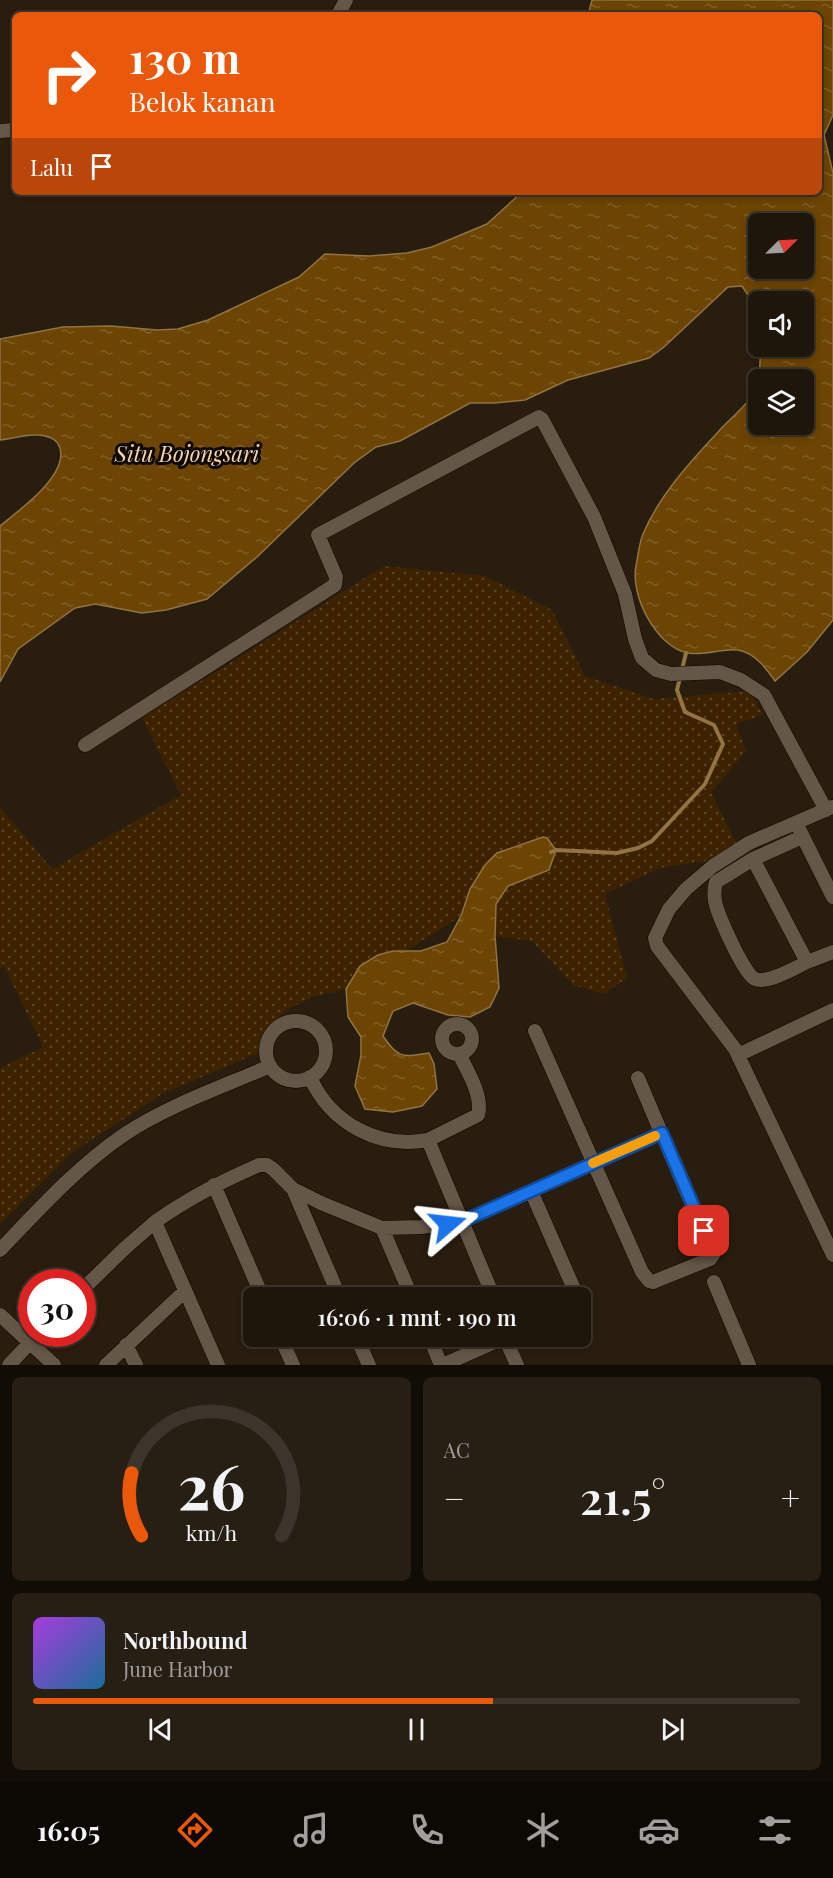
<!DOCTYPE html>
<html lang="id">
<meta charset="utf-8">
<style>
body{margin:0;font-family:"Playfair Display",serif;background:#271f14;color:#f1f3f6;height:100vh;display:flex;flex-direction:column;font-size:22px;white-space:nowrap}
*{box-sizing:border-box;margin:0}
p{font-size:20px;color:#a19f9d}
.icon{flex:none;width:33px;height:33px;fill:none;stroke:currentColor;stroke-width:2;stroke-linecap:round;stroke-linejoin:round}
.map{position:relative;height:1365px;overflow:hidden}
.sheet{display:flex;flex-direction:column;gap:12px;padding:12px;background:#110c06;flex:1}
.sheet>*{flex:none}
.top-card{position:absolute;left:12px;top:12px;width:810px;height:183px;border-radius:9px;box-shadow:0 3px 9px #0003,0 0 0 2px #3c352c;background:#ea580c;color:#fff;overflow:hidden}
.needle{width:39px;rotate:66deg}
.tools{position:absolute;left:748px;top:213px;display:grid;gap:12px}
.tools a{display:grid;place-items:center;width:66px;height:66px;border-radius:9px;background:#1f160b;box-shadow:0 3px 9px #0003,0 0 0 2px #3c352c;font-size:30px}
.speed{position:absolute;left:18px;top:1269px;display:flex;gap:12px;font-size:30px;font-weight:700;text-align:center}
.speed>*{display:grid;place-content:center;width:78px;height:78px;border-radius:50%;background:#1f160b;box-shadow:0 3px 9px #0003,0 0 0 2px #3c352c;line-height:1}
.speed .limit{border:9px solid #d22;background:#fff;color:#111}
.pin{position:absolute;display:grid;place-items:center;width:51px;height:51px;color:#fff;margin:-26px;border-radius:12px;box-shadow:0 3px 9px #0006}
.me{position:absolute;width:66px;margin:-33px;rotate:73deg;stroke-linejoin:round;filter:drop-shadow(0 0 4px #0008)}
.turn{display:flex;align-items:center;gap:21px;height:126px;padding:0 18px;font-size:27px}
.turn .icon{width:78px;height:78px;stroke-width:2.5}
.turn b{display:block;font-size:42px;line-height:51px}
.then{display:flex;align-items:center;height:57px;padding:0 18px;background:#0003;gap:12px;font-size:22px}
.big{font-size:45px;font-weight:600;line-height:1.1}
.sheet .card{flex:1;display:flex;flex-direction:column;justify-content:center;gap:9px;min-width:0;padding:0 21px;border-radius:9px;background:#271f14}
.sheet .dial{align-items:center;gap:0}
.dial svg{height:156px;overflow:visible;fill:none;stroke:#3c352c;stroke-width:7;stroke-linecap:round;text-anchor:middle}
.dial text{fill:#f1f3f6;stroke:none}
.song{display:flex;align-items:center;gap:18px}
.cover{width:72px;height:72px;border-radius:9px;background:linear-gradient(135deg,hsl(280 70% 55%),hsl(200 70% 35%))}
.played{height:6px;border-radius:3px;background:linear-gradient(90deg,#ea580c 60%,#3c352c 60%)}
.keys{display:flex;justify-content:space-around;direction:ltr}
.heat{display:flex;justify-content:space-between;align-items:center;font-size:33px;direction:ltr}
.sheet .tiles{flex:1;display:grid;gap:12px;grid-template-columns:1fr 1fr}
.card:last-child{grid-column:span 2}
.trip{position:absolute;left:243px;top:1287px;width:348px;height:60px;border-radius:9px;background:#1f160b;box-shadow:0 3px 9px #0003,0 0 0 2px #3c352c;font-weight:600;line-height:60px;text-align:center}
.tab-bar{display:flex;height:96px;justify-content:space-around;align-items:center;background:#0c0904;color:#a19f9d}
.tab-bar .icon{width:42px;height:42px}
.tab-bar .on{color:#ea580c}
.tab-bar b{font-size:27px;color:#f1f3f6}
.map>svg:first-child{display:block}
.green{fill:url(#green-dots)}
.water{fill:url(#water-ripples);stroke:#927343;stroke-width:1.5;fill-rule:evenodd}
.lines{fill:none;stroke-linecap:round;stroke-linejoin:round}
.stream{stroke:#927343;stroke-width:4}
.minor-casing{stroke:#110700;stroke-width:15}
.minor{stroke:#655748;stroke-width:14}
.route-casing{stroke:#114b97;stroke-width:15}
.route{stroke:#1a73e8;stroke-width:10}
.slow{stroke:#f59e0b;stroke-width:10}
.labels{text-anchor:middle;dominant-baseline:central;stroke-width:6;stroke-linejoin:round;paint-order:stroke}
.water-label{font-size:22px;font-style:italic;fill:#fad4a8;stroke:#0d0804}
</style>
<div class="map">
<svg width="833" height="1365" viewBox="0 0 833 1365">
<defs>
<pattern id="green-dots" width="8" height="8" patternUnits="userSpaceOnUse" patternTransform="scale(1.5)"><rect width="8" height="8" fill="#3d2200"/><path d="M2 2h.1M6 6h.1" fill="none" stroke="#594225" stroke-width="1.8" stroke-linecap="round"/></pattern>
<pattern id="water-ripples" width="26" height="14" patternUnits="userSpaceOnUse" patternTransform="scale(1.5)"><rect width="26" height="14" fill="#6c4403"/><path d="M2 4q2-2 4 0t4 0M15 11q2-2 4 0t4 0" fill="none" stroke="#815f27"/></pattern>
</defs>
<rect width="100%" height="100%" fill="#291d0f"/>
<!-- green -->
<path class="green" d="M384,566l101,10 67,34 33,66 68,23 97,-8 13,24 -27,9 10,27 -35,42 26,51 -32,17 -45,7 -55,26 22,84 -23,16 -31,-9 -41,-44 -37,-5 -34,-20 -115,73 -33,8 -27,13 -20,19 -8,24 -96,41 -89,58 -73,72v-156l43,-21 -39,-81 -4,2v-161l52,62 129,-74 -39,-77z"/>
<!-- water -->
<path class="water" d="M592,0h241v115l-9,20 9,38v447l-26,32 -32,29c-9,-13 -20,-28 -37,-31 -14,-2 -33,6 -50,3 -32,-6 -58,-58 -52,-87 2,-10 3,-22 7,-32 16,-38 47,-72 75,-102 9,-11 28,-25 34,-37 7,-14 9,-33 8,-48l44,-1v-44h-45v27l-7,-28 -10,-15 -14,1 -64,60 -15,11 -81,22 -43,20 -31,3h-24l-70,38 -24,6 -22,16 -97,94 -50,42 -41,11 -24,3 -47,-9 -20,4 -57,41 -18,33v-156c19,-16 68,-50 60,-78 -3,-10 -14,-13 -23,-13 -12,-1 -25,4 -37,5v-101l63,-12 48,-1 46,4 21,-1 30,-9 91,-43 26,-23 44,2 38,-3 25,-6 55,-23 35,-32h297v-177h-231zM759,224h45v44h-45zM759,380h45v44h-45z
M543,837l4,1 9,12 -7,20 -41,16 -12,18 -1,32 4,52 -9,19 -20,10 -22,-2 -35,-12 -20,8 -10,25c15,23 20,21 46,17l5,11 3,25 -15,17 -29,6 -28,-3 -10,-23 6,-31v-18l-13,-20 -2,-28 14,-23 18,-11 15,-4h28l26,-9 14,-26 9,-27 15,-24 12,-12z"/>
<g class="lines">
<!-- stream -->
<path class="stream" d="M551,852l5,-2 61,3 21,-5 14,-7 53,-57 18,-40 -9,-19 -29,-13 -8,-22 9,-37"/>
<defs>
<path id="minor" d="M338,15l8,-15
M0,131l15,-1
M85,745l250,-160 1,-8 -18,-42 221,-118 3,2 52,98 31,77 10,45 7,19 14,12 15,4 49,-2 21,8 23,15 62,115
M832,807l-83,36 -36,23 -27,23 -17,20 -14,29 2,8 78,103 98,206
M799,829l34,68
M802,837l-49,22 54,103 26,-10
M753,859l-37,23c-2,7 -2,12 -1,19 2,12 29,74 40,78 13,5 40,-11 52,-17
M266 1051a30 30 0 1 1 60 0a30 30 0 1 1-60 0Z
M442 1039a15 15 0 1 1 30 0a15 15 0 1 1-30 0Z
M535,1031l107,241 7,9 4,1 57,-23 3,-4 -75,-177
M738,1055l95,-45
M310,1077c21,47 69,72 118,63l66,158
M428,1140l50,-25c5,-19 -10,-43 -19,-61
M214,1185l49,113
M293,1189l47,109
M531,1191l47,107
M155,1222c33,-24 67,-41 104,-57h8l6,4 20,20 28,14 61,25 39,-1 40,-5 201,-89
M382,1228l30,70
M0,1250c39,-41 78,-84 125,-116 44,-29 97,-47 145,-68
M714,1282l35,83
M82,1290l43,-42 30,-26 63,143
M0,1315l54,50
M280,1336l13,29
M356,1336l13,29
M429,1336l12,29
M505,1338l12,27
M126,1345l10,20
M9,1365l29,-31
M106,1365l79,-74
M443,1365l65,-29"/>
</defs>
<!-- minor casing -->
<use href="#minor" class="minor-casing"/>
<!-- minor -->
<use href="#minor" class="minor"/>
</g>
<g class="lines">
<defs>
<path id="route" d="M448,1224l13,-2 201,-89 42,98"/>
</defs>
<!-- route casing -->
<use href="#route" class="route-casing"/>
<!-- route -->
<use href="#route" class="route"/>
<!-- slow -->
<path class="slow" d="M593,1163l62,-27"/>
</g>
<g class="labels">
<!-- water labels -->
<g class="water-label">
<text x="187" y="453">Situ Bojongsari</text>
</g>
</g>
</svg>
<div class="tools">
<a><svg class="needle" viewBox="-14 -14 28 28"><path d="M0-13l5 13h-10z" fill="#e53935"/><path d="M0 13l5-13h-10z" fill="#a19f9d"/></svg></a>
<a><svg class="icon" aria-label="sound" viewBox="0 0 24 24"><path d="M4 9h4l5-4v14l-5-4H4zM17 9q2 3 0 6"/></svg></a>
<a><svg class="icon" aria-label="layers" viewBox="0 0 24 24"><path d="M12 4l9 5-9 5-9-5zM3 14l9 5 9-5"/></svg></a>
</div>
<div class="speed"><div class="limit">30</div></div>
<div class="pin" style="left:704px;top:1231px;background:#d93025"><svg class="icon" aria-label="arrive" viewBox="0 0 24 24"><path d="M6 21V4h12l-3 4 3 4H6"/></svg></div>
<svg class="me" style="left:448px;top:1224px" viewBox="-20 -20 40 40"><path d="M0-17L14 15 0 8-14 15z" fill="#1a73e8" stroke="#fff" stroke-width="4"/></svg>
<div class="trip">16:06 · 1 mnt · 190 m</div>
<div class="top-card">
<div class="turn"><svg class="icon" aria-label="right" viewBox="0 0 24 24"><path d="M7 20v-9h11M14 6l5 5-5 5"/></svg><div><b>130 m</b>Belok kanan</div></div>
<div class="then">Lalu<svg class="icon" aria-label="arrive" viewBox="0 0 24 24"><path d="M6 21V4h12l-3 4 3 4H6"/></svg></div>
</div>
</div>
<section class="sheet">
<div class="tiles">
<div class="card dial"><svg viewBox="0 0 100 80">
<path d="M14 69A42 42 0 1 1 86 69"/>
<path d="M14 69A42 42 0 0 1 9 37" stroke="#ea580c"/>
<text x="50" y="56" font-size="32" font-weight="700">26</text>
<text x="50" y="72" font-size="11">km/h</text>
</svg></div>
<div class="card"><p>AC</p>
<div class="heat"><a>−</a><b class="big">21.5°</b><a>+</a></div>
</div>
<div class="card">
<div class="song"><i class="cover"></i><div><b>Northbound</b><p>June Harbor</p></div></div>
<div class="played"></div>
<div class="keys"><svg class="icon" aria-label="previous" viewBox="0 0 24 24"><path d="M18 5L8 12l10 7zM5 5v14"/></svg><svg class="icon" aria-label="pause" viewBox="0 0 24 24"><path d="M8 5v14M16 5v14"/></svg><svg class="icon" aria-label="next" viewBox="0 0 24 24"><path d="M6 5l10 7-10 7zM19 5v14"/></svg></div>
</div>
</div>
</section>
<nav class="tab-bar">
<b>16:05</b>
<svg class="icon on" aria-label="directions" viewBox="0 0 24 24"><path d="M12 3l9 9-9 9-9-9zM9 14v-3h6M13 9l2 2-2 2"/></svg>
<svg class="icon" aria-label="music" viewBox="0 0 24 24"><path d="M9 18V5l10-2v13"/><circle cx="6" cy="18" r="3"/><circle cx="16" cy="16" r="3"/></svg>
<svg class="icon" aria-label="phone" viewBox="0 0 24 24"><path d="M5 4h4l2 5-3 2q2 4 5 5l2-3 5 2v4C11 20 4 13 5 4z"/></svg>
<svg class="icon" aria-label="climate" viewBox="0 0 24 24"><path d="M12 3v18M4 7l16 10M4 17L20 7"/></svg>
<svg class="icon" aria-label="car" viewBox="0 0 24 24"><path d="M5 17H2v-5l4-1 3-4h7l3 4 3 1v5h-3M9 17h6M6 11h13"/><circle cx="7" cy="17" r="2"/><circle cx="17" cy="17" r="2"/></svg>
<svg class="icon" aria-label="filters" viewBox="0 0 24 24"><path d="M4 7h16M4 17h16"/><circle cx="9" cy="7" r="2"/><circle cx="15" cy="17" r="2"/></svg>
</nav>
